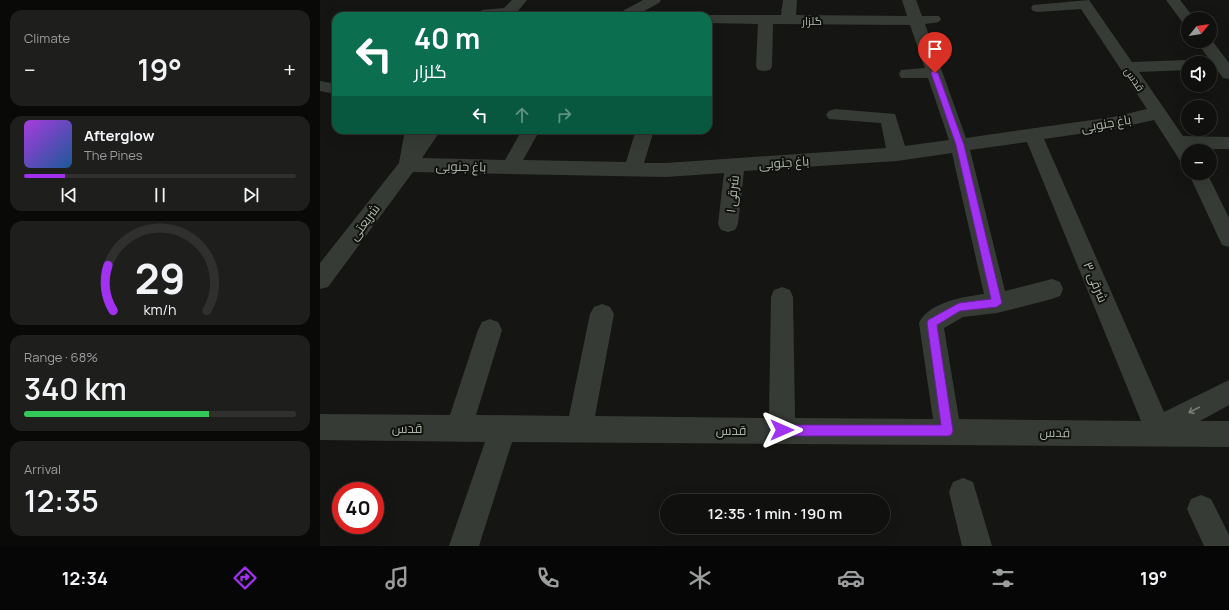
<!DOCTYPE html>
<meta charset="utf-8">
<style>
body{margin:0;font-family:Manrope,Cairo,sans-serif;background:#1e1e1d;color:#f1f3f6;height:100vh;display:flex;flex-direction:column;font-size:15px;white-space:nowrap}
*{box-sizing:border-box;margin:0}
p{font-size:13px;color:#9c9d9e}
.icon{flex:none;width:22px;height:22px;fill:none;stroke:currentColor;stroke-width:2;stroke-linecap:round;stroke-linejoin:round}
.map{position:relative;flex:1;overflow:hidden}
.side{display:flex;flex-direction:column;gap:10px;padding:10px;background:#090908;width:320px}
.side>*{flex:none}
.guide{position:absolute;left:12px;top:12px;width:380px;height:122px;border-radius:12px;box-shadow:0 4px 16px #0002,0 0 0 1px #30302f;background:#0b6e4f;color:#fff;overflow:hidden}
.needle{width:26px;rotate:60deg}
.controls{position:absolute;left:861px;top:12px;display:grid;gap:8px}
.controls a{display:grid;place-items:center;width:36px;height:36px;border-radius:50%;background:#10100f;box-shadow:0 4px 16px #0002,0 0 0 1px #30302f;font-size:20px}
.speed{position:absolute;left:12px;top:482px;display:flex;gap:8px;font-size:20px;font-weight:700;text-align:center}
.speed>*{display:grid;place-content:center;width:52px;height:52px;border-radius:50%;background:#10100f;box-shadow:0 4px 16px #0002,0 0 0 1px #30302f;line-height:1}
.speed .limit{border:6px solid #d22;background:#fff;color:#111}
.pin{position:absolute;display:grid;place-items:center;width:34px;height:34px;color:#fff;margin:-41px -17px;border-radius:50% 50% 50% 0;rotate:-45deg;box-shadow:0 0 4px #0007}
.pin .icon{rotate:45deg}
.me{position:absolute;width:44px;margin:-22px;rotate:90deg;stroke-linejoin:round;filter:drop-shadow(0 0 3px #0008)}
.turn{display:flex;align-items:center;gap:14px;height:84px;padding:0 16px;font-size:18px}
.turn .icon{width:52px;height:52px;stroke-width:2.5}
.turn b{display:block;font-size:28px;line-height:34px}
.lanes{display:flex;align-items:center;height:38px;padding:0 16px;background:#0003;justify-content:center;gap:20px;direction:ltr}
.lanes .off{opacity:.35}
.big{font-size:30px;font-weight:600;line-height:1.1}
.side .tile{flex:1;display:flex;flex-direction:column;justify-content:center;gap:6px;min-width:0;padding:0 14px;border-radius:12px;background:#1e1e1d}
.side .dial{align-items:center;gap:0}
.dial svg{height:104px;overflow:visible;fill:none;stroke:#30302f;stroke-width:7;stroke-linecap:round;text-anchor:middle}
.dial text{fill:#f1f3f6;stroke:none}
.song{display:flex;align-items:center;gap:12px}
.cover{width:48px;height:48px;border-radius:6px;background:linear-gradient(135deg,hsl(280 70% 55%),hsl(210 70% 35%))}
.played{height:4px;border-radius:2px;background:linear-gradient(90deg,#a132f1 15%,#30302f 15%)}
.keys{display:flex;justify-content:space-around;direction:ltr}
.heat{display:flex;justify-content:space-between;align-items:center;font-size:22px;direction:ltr}
.charge{height:6px;border-radius:3px;background:linear-gradient(90deg,#34c759 68%,#30302f 0)}
.trip{position:absolute;left:340px;top:494px;width:230px;height:40px;border-radius:20px;background:#10100f;box-shadow:0 4px 16px #0002,0 0 0 1px #30302f;font-weight:600;line-height:40px;text-align:center}
.menu{display:flex;height:64px;justify-content:space-around;align-items:center;background:#060606;color:#9c9d9e}
.menu .icon{width:28px;height:28px}
.menu .selected{color:#a132f1}
.menu b{font-size:18px;color:#f1f3f6}
main{display:flex;flex:1;min-height:0}
.map>svg:first-child{display:block}
.lines{fill:none;stroke-linecap:round;stroke-linejoin:round}
.minor{fill:#373b35;fill-rule:evenodd}
.oneway{stroke:#777f73}
.route{fill:#a132f1;stroke:#69209d}
.labels{text-anchor:middle;dominant-baseline:central;stroke-width:4;stroke-linejoin:round;paint-order:stroke}
.far-street-label{font-size:11px;fill:#acb6a6;stroke:#10110f}
.street-label{font-size:13px;fill:#acb6a6;stroke:#10110f}
</style>
<main>
<section class="side">
<div class="tile"><p>Climate</p>
<div class="heat"><a>−</a><b class="big">19°</b><a>+</a></div>
</div>
<div class="tile">
<div class="song"><i class="cover"></i><div><b>Afterglow</b><p>The Pines</p></div></div>
<div class="played"></div>
<div class="keys"><svg class="icon" aria-label="previous" viewBox="0 0 24 24"><path d="M18 5L8 12l10 7zM5 5v14"/></svg><svg class="icon" aria-label="pause" viewBox="0 0 24 24"><path d="M8 5v14M16 5v14"/></svg><svg class="icon" aria-label="next" viewBox="0 0 24 24"><path d="M6 5l10 7-10 7zM19 5v14"/></svg></div>
</div>
<div class="tile dial"><svg viewBox="0 0 100 80">
<path d="M14 69A42 42 0 1 1 86 69"/>
<path d="M14 69A42 42 0 0 1 10 34" stroke="#a132f1"/>
<text x="50" y="56" font-size="32" font-weight="700">29</text>
<text x="50" y="72" font-size="11">km/h</text>
</svg></div>
<div class="tile"><p>Range · 68%</p><b class="big">340 km</b><div class="charge"></div></div>
<div class="tile"><p>Arrival</p><b class="big">12:35</b></div>
</section>
<div class="map">
<svg width="909" height="546" viewBox="0 0 909 546">
<rect width="100%" height="100%" fill="#151614"/>
<g class="lines">
<!-- minor -->
<path class="minor" d="M192,0h15l-9,11 6,2 2,3h-49l5,-6 22,-2z
M323,0h18l-2,3 -24,13h-18l2,-3z
M463,0h14l-1,15 111,1 -5,-16h14l6,16h17l2,3 -2,3 -14,2 41,114 147,-21 34,-8 -66,-100 -43,3 -5,-1 -2,-3 2,-3 56,-5 43,62 56,-2 6,1 1,2h-7v7l-49,2 44,64 46,1v12h-37l2,2h-6v13l-7,-2 -27,-42 -41,9 -69,10 120,273 65,-32v25l-29,16h29v26l-717,-5 -33,104h-30l36,-104 -165,-2v-26l130,1 28,-85 4,-8 8,-3 8,3 4,8 -26,85 93,1 21,-102 4,-7 8,-3 8,3 4,7 -19,102 174,2 2,-121 3,-7 8,-3 8,3 3,7 2,121 138,1 -14,-96c10,-21 44,-26 65,-29l-32,-141 -55,8 -153,10 -6,53 -3,6 -7,2 -7,-2 -3,-6 6,-51 -58,4 -253,-5 -85,115 -8,2v-26l79,-100 6,-33h36l-19,28 83,2 17,-30h18l-17,30 103,2 10,-32h18l-10,33h22l220,-15 -5,-25 -52,-4 -3,-4 3,-4 6,-2 60,5 10,32 44,-6 -21,-62h-27l-2,-4 2,-4 24,-2 -15,-43 -137,-1 -1,42 -2,4 -6,1 -6,-1 -2,-4 2,-42 -50,-1v-7h-5l5,-1h73zM707,142l114,279 -182,-2 -15,-91 19,-11 34,-4 55,-14 8,-3 3,-7 -3,-7 -8,-3 -47,12 -35,-141z
M846,0h14l15,19h-7v5l-5,-1z
M101,12l6,1 2,3h-15l2,-3z
M890,38l19,25v16l-6,-1 -27,-37h14z
M0,81l16,3v10l-16,-3z
M868,172l19,1 22,45v29l-7,-2z
M643,478l10,4 19,64h-30l-13,-54 4,-10z
M881,495l10,4 18,36v11h-25l-17,-37 4,-10z"/>
</g>
<!-- one-way arrows -->
<defs><path id="oneway-shaft" d="M-6 0H5M1.5-3L5.5 0L1.5 3" fill="none" stroke-width="1.6" stroke-linecap="round" stroke-linejoin="round"/></defs>
<use class="oneway" href="#oneway-shaft" transform="translate(874 410) rotate(153)"/>
<!-- route -->
<path class="route" d="M612,71l6,2 26,72 38,158 -5,4 -37,4 -23,14 16,106 -2,4 -3,1h-166l-4,-2 -2,-4 2,-4 4,-1h159l-14,-102 1,-3 31,-17 32,-4 -35,-154 -25,-72z"/>
<g class="labels">
<!-- far-street labels -->
<g class="far-street-label">
<text x="492" y="20">گلزار</text>
<text transform="translate(815 79) rotate(56)">قدس</text>
</g>
<!-- street labels -->
<g class="street-label">
<text transform="translate(786 123) rotate(-10)">باغ جنوبی</text>
<text transform="translate(464 162) rotate(-4)">باغ جنوبی</text>
<text transform="translate(141 166) rotate(1)">باغ جنوبی</text>
<text transform="translate(412 194) rotate(-84)">۱ شرقی</text>
<text transform="translate(44 222) rotate(-53)">شریعتی</text>
<text transform="translate(776 282) rotate(67)">۳ شرقی</text>
<text x="87" y="428">قدس</text>
<text x="411" y="430">قدس</text>
<text transform="translate(735 432) rotate(1)">قدس</text>
</g>
</g>
</svg>
<div class="controls">
<a><svg class="needle" viewBox="-14 -14 28 28"><path d="M0-13l5 13h-10z" fill="#e53935"/><path d="M0 13l5-13h-10z" fill="#9c9d9e"/></svg></a>
<a><svg class="icon" aria-label="sound" viewBox="0 0 24 24"><path d="M4 9h4l5-4v14l-5-4H4zM17 9q2 3 0 6"/></svg></a>
<a>+</a>
<a>−</a>
</div>
<div class="speed"><div class="limit">40</div></div>
<div class="pin" style="left:615px;top:73px;background:#d93025"><svg class="icon" aria-label="arrive" viewBox="0 0 24 24"><path d="M6 21V4h12l-3 4 3 4H6"/></svg></div>
<svg class="me" style="left:462px;top:430px" viewBox="-20 -20 40 40"><path d="M0-17L14 15 0 8-14 15z" fill="#a132f1" stroke="#fff" stroke-width="4"/></svg>
<div class="trip">12:35 · 1 min · 190 m</div>
<div class="guide">
<div class="turn"><svg class="icon" aria-label="left" viewBox="0 0 24 24"><path d="M17 20v-9H6M10 6l-5 5 5 5"/></svg><div><b>40 m</b>گلزار</div></div>
<div class="lanes"><svg class="icon" aria-label="left" viewBox="0 0 24 24"><path d="M17 20v-9H6M10 6l-5 5 5 5"/></svg><svg class="icon off" aria-label="ahead" viewBox="0 0 24 24"><path d="M12 20V5M6 11l6-6 6 6"/></svg><svg class="icon off" aria-label="right" viewBox="0 0 24 24"><path d="M7 20v-9h11M14 6l5 5-5 5"/></svg></div>
</div>
</div>
</main>
<nav class="menu">
<b>12:34</b>
<svg class="icon selected" aria-label="directions" viewBox="0 0 24 24"><path d="M12 3l9 9-9 9-9-9zM9 14v-3h6M13 9l2 2-2 2"/></svg>
<svg class="icon" aria-label="music" viewBox="0 0 24 24"><path d="M9 18V5l10-2v13"/><circle cx="6" cy="18" r="3"/><circle cx="16" cy="16" r="3"/></svg>
<svg class="icon" aria-label="phone" viewBox="0 0 24 24"><path d="M5 4h4l2 5-3 2q2 4 5 5l2-3 5 2v4C11 20 4 13 5 4z"/></svg>
<svg class="icon" aria-label="climate" viewBox="0 0 24 24"><path d="M12 3v18M4 7l16 10M4 17L20 7"/></svg>
<svg class="icon" aria-label="car" viewBox="0 0 24 24"><path d="M5 17H2v-5l4-1 3-4h7l3 4 3 1v5h-3M9 17h6M6 11h13"/><circle cx="7" cy="17" r="2"/><circle cx="17" cy="17" r="2"/></svg>
<svg class="icon" aria-label="filters" viewBox="0 0 24 24"><path d="M4 7h16M4 17h16"/><circle cx="9" cy="7" r="2"/><circle cx="15" cy="17" r="2"/></svg>
<b>19°</b>
</nav>
